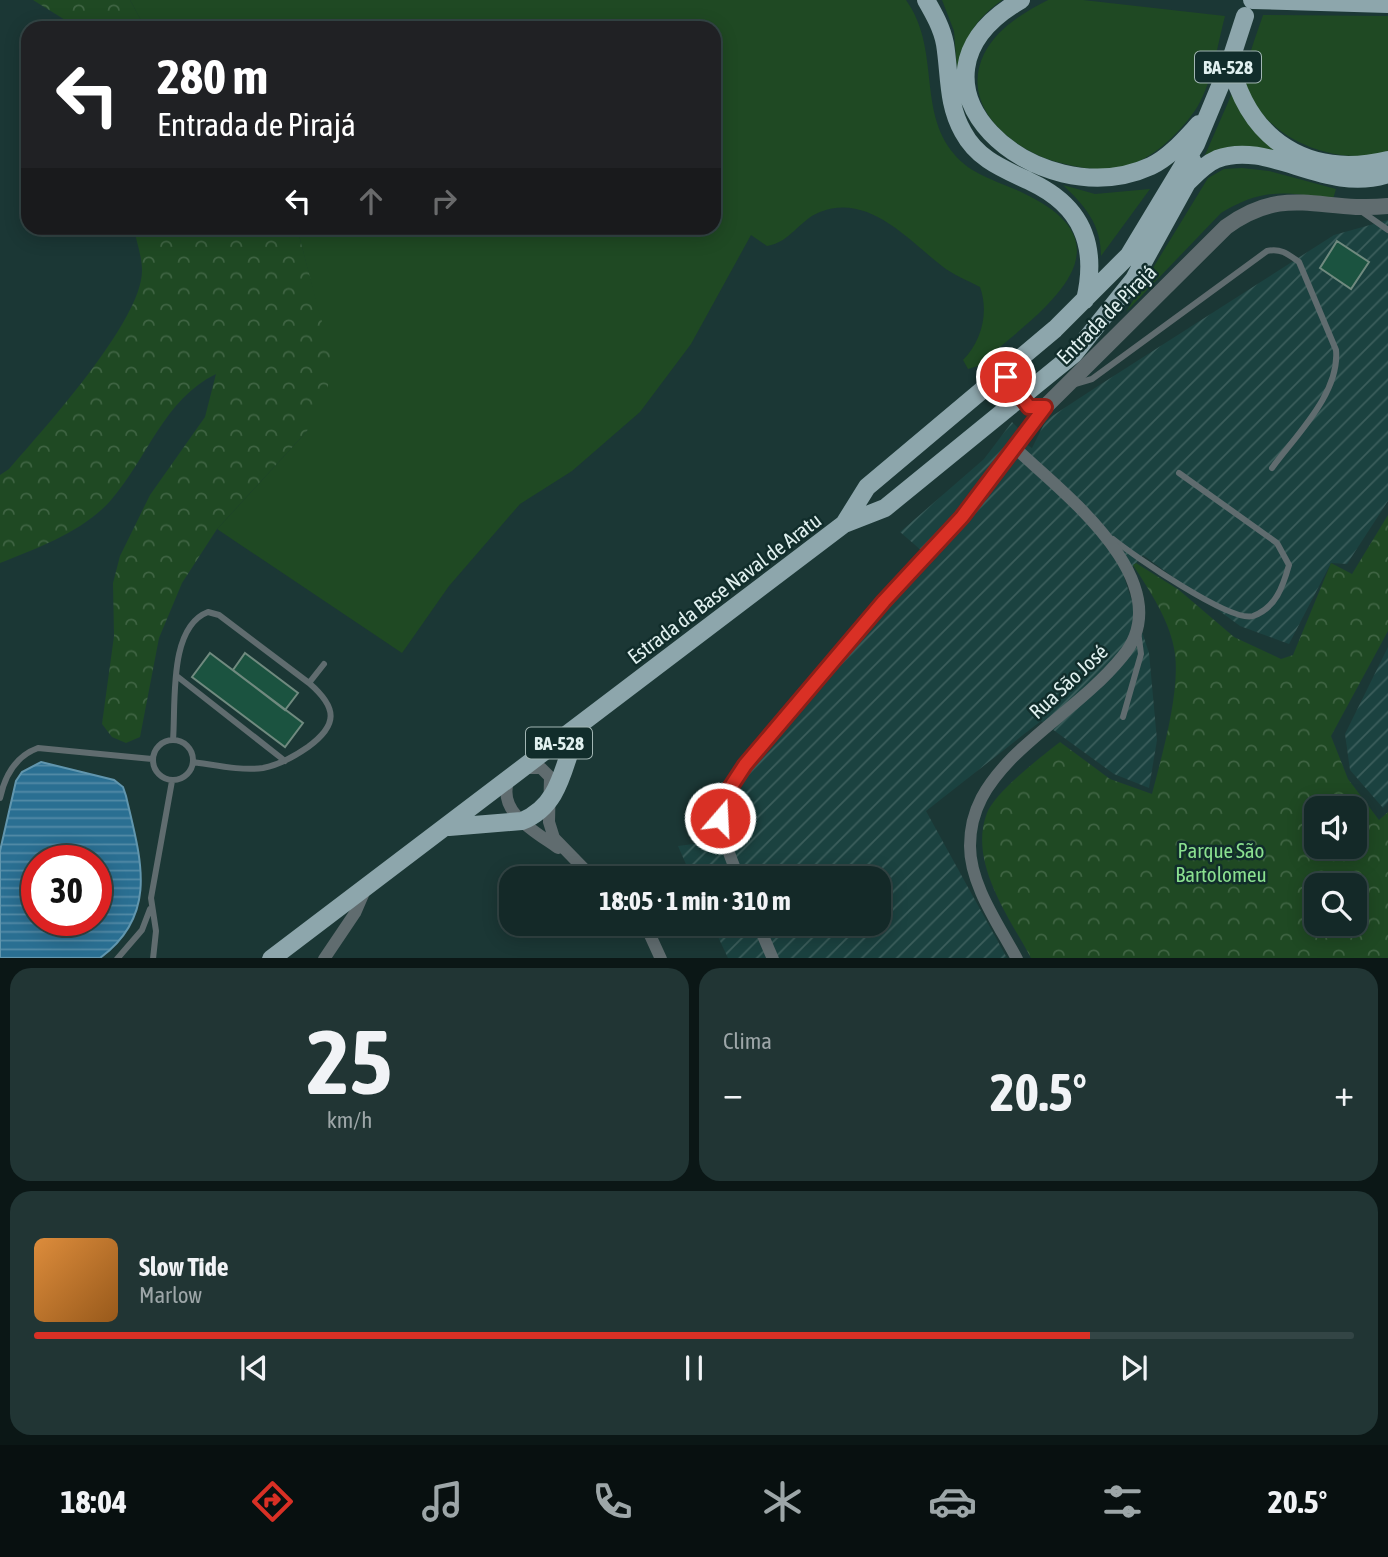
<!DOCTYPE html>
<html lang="pt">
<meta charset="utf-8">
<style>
body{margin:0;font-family:"Asap Condensed",sans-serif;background:#213534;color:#f1f3f6;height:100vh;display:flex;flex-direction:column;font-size:26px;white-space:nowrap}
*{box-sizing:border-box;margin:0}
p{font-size:23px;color:#9da6a8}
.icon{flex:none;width:38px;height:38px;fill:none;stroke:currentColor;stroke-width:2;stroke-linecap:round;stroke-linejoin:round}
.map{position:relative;height:958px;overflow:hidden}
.details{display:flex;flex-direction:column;gap:10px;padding:10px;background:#0b1716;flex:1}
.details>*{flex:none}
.banner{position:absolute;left:21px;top:21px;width:700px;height:214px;border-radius:21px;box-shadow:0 4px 18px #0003,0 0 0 2px #334545;background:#202124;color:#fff;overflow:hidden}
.tools{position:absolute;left:1304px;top:796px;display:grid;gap:14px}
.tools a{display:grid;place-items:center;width:63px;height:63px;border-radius:14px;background:#142928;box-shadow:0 4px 18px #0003,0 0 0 2px #334545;font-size:35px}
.speed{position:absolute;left:21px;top:845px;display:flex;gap:14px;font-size:35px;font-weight:700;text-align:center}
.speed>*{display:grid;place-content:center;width:91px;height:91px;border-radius:50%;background:#142928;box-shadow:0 4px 18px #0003,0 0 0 2px #334545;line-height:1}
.speed .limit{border:10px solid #d22;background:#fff;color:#111}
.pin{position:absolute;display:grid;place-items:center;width:60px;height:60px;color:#fff;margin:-30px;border:4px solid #fff;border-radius:50%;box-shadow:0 2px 7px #0007}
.me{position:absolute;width:77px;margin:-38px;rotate:19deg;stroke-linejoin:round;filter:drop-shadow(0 0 5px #0008)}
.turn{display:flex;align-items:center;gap:24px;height:147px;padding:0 21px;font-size:32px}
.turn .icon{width:91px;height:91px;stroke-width:2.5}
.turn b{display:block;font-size:49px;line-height:60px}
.lanes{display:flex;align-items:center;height:66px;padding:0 21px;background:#0003;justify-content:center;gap:35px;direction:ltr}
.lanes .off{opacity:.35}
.big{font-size:52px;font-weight:700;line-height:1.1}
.details .card{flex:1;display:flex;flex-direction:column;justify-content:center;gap:10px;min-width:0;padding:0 24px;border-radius:21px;background:#213534}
.details .dial{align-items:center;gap:0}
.dial b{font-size:91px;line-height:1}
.song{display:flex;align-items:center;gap:21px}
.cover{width:84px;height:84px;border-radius:10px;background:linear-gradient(135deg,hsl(30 70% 55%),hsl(30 70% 35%))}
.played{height:7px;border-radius:4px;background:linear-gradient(90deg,#d93025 80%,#334545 80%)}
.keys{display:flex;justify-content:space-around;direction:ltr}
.heat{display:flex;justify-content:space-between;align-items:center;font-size:38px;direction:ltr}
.details .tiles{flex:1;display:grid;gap:10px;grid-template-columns:1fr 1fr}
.card:last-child{grid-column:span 2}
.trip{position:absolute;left:499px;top:866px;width:392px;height:70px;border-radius:21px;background:#142928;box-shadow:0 4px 18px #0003,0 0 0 2px #334545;font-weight:700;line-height:70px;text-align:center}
.menu{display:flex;height:112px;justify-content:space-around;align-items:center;background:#081010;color:#9da6a8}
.menu .icon{width:49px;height:49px}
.menu .active{color:#d93025}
.menu b{font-size:32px;color:#f1f3f6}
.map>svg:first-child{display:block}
.industrial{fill:url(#industrial-furrows)}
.grass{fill:#1f4923}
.forest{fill:url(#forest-crowns);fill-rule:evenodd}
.water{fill:url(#water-rules);stroke:#6196ae;stroke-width:2;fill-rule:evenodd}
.building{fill:#1b5340;stroke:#708a7f;stroke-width:2}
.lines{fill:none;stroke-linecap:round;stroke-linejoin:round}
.service{stroke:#606c6f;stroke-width:6}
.minor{stroke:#606c6f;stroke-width:12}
.tertiary{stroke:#606c6f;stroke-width:16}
.primary{stroke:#8da6ac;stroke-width:18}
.route-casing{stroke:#8d1f18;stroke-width:18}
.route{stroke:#d93025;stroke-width:12}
.labels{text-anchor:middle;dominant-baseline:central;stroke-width:5;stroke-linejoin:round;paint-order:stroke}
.shield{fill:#112d2b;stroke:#a2b6b4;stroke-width:2}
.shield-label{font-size:19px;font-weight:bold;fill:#e0f0ef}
.street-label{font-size:21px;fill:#e0f0ef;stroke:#112d2b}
.park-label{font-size:21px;fill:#8ae08f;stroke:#112d2b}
</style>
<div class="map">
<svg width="1388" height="959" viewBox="0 0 1388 959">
<defs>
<pattern id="industrial-furrows" width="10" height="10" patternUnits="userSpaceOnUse" patternTransform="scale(1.75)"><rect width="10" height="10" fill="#1b4240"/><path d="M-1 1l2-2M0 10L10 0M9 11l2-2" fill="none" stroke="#3c5e5c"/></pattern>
<pattern id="forest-crowns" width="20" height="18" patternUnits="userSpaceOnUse" patternTransform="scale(1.75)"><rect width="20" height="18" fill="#1f4923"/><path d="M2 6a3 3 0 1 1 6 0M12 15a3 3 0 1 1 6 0" fill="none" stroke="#3f6443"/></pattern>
<pattern id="water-rules" width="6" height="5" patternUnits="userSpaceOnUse" patternTransform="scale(1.75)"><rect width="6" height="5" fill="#2a6f92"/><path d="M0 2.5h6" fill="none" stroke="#538ba7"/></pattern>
</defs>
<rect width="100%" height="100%" fill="#1b3735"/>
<!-- industrial -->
<path class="industrial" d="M1388,220v281l-41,63 -16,-1 -42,81 -49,-18 -97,-71 -19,22 25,76 8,87 -8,48 -35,-14 -73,-53 -115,90 81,147h-279l-16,-34h166v-46h-186l-14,-32 39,-5 -7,-42 212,-248 -22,-19 84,-73 28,-37 7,7 2,12 11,7 14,-28 52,-34 236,-151z
M1388,647v155l-5,6 -33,-38 -5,-36z"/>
<!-- grass -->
<path class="grass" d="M130,0h776c35,49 11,110 48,154 18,22 45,27 69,39 120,56 10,123 -45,173l-10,3 -5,-9c19,-19 26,-48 17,-73 -13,-7 -27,-12 -38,-21 -34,-26 -73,-73 -122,-54 -21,8 -29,30 -53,34l-16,-11 -60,109 -51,68 -68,59 -52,33 -71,82 -47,67 -185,-124 90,-98 23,-75 -33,-128h417v-200h-569z
M942,0h60c-35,26 -38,42 -44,83l-4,-52z
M1048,0h35l142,16c-8,30 -13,70 -31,96 -17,23 -41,47 -70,55 -20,5 -43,1 -63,-4 -46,-11 -103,-55 -77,-109 13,-26 39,-41 64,-54z
M1263,15l125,1v135c-44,16 -110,-7 -133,-48 -3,-6 -8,-13 -9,-20 -1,-22 10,-46 17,-68z
M1233,91c7,30 23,44 47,60l-78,11z
M1242,168l27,3 67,18 -3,10c-46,-7 -70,-12 -112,14l-95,99 82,-134 16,-9z
M1063,185l32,9 55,-5 -49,67c0,-32 -16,-50 -38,-71z"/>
<!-- forest -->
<path class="forest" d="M33,0h97l15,28h-67z
M134,228h163l34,128 -4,40 -20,35 -90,98 -35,54 -23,55 -19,99 -14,6 -14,-6 -10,-13 12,-88 -1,-53 7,-27 30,-61 55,-78 11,-43c-52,25 -69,85 -105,126 -27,31 -73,48 -111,63v-88l9,-6c34,-39 134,-149 133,-199 0,-14 -6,-29 -8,-42z
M1388,515v116l-57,105 17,43 31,41 9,-8v146h-357c-22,-41 -63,-96 -44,-145 8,-21 55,-57 73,-71l50,37 42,15c10,-39 28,-101 23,-140 -4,-32 -25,-63 -42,-89l3,-2 43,27 55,47 47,22 12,-4 38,-92 21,11zM1316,808h38v39h-38zM1316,886h38v38h-38z"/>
<!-- water -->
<path class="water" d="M41,762l73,18 9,7 3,9c14,61 34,118 -26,162h-100v-107l16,-70 6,-9zM37,861h59v59h-59z"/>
<!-- building -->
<path class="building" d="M1337,241l32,21 -18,27 -31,-21z
M210,653l93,70 -18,24 -93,-70z
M245,653l53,40 -13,17 -52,-40z"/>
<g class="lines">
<!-- service -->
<path class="service" d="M1361,211l27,19
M1075,384l17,-5 175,-128c14,-3 21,3 32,11l37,88c4,43 -40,85 -64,118
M1113,539c21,17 118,84 140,77 23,-8 30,-30 36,-51l-12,-22 -98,-70
M178,677l107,84
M309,683l15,-19
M1123,717l18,-63 -3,-23
M153 760a20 20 0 1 1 40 0a20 20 0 1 1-40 0Z
M173,740c3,-36 -5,-113 35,-128l11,3 90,68c29,25 29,42 -1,64 -13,9 -29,18 -45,21 -22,3 -48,-3 -70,-6
M0,798c5,-23 16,-42 38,-50l114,11
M117,959l25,-29 8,-21
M153,959l3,-28 -5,-33 21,-117"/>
<!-- minor -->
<path class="minor" d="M1015,448c47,44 169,136 107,209 -31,38 -75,66 -110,101 -25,26 -42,51 -42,88 0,39 29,79 47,113
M526,768h15l9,9 -1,45 5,16 39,40
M508,782c-10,31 28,50 50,66
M739,878c-21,-49 -24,-67 6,-113l139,-164 78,-84 83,-110
M640,924l10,11 11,24
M758,924l15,35
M324,959l31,-46 10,-23"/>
<!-- tertiary -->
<path class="tertiary" d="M1007,372l4,14 18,21h16l181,-180c60,-44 95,-14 162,-21"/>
<!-- primary -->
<path class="primary" d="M926,0c8,14 16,28 19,44 5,31 2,60 18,88 15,28 41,37 68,50 51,24 67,64 54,118
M1021,0c-140,81 16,218 130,166 19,-9 34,-27 48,-42
M1252,0l136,4
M1230,62c19,79 78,117 158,98
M1187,183c9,-9 18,-19 30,-24 53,-20 108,36 171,15
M844,524l41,-16 189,-154 60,-75 53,-96 5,-23
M449,827l73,-6c40,-16 41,-58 56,-92
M271,959l573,-435 23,-37 188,-158 74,-74 67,-111 34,-82 15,-46"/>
</g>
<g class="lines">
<defs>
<path id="route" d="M720,818l10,-30 15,-23 139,-164 78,-84 83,-110h-16l-23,-30"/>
</defs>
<!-- route casing -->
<use href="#route" class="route-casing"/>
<!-- route -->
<use href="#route" class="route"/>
</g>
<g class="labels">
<!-- shield labels -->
<g class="shield">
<rect x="1195" y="51.5" width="66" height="31" rx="5"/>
<rect x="526" y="727.5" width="66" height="31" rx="5"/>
</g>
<g class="shield-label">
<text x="1228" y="67">BA-528</text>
<text x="559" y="743">BA-528</text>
</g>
<!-- street labels -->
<g class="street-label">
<text transform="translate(1106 314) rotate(-45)">Entrada de Pirajá</text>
<text transform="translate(724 588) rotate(-37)">Estrada da Base Naval de Aratu</text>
<text transform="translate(1068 681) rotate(-43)">Rua São José</text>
</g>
<!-- park labels -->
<g class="park-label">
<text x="1221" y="850">Parque São<tspan x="1221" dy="24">Bartolomeu</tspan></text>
</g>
</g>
</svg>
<div class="tools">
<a><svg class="icon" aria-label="sound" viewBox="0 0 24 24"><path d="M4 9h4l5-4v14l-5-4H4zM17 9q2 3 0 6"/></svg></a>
<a><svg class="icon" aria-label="search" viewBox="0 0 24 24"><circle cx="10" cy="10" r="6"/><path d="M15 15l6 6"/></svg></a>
</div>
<div class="speed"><div class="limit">30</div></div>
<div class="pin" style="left:1006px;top:377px;background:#d93025"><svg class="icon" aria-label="arrive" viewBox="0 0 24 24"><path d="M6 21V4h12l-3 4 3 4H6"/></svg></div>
<svg class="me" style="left:720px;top:818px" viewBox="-20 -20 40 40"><circle r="17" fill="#d93025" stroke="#fff" stroke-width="3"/><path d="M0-11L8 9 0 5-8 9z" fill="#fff"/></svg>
<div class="trip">18:05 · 1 min · 310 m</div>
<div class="banner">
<div class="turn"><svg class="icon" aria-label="left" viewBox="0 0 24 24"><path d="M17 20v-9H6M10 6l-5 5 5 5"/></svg><div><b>280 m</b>Entrada de Pirajá</div></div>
<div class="lanes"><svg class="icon" aria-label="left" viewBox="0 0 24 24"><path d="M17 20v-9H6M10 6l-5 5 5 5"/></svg><svg class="icon off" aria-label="ahead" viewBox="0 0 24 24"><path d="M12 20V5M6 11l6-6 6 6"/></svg><svg class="icon off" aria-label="right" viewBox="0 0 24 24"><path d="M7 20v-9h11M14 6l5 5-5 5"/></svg></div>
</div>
</div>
<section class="details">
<div class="tiles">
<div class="card dial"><b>25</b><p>km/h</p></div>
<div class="card"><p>Clima</p>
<div class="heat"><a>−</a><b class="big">20.5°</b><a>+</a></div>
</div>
<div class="card">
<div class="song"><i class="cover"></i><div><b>Slow Tide</b><p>Marlow</p></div></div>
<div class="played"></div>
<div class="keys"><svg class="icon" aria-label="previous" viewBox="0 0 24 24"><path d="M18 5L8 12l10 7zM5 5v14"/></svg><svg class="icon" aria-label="pause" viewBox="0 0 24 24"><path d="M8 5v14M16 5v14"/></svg><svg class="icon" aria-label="next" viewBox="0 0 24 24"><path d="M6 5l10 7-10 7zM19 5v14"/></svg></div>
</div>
</div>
</section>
<nav class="menu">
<b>18:04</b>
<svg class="icon active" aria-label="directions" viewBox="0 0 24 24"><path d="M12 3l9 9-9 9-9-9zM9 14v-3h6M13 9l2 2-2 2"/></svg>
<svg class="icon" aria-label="music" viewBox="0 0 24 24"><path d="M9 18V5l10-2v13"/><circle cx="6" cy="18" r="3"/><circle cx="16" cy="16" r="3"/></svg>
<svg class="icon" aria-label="phone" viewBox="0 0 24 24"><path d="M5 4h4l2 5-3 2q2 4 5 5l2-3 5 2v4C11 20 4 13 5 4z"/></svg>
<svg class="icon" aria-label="climate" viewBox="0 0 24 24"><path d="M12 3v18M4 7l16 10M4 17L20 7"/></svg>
<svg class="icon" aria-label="car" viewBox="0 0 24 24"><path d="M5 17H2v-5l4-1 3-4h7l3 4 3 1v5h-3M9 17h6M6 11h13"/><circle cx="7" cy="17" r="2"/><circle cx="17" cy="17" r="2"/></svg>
<svg class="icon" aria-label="filters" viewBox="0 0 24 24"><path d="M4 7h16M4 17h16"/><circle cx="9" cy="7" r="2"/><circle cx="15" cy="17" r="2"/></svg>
<b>20.5°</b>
</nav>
